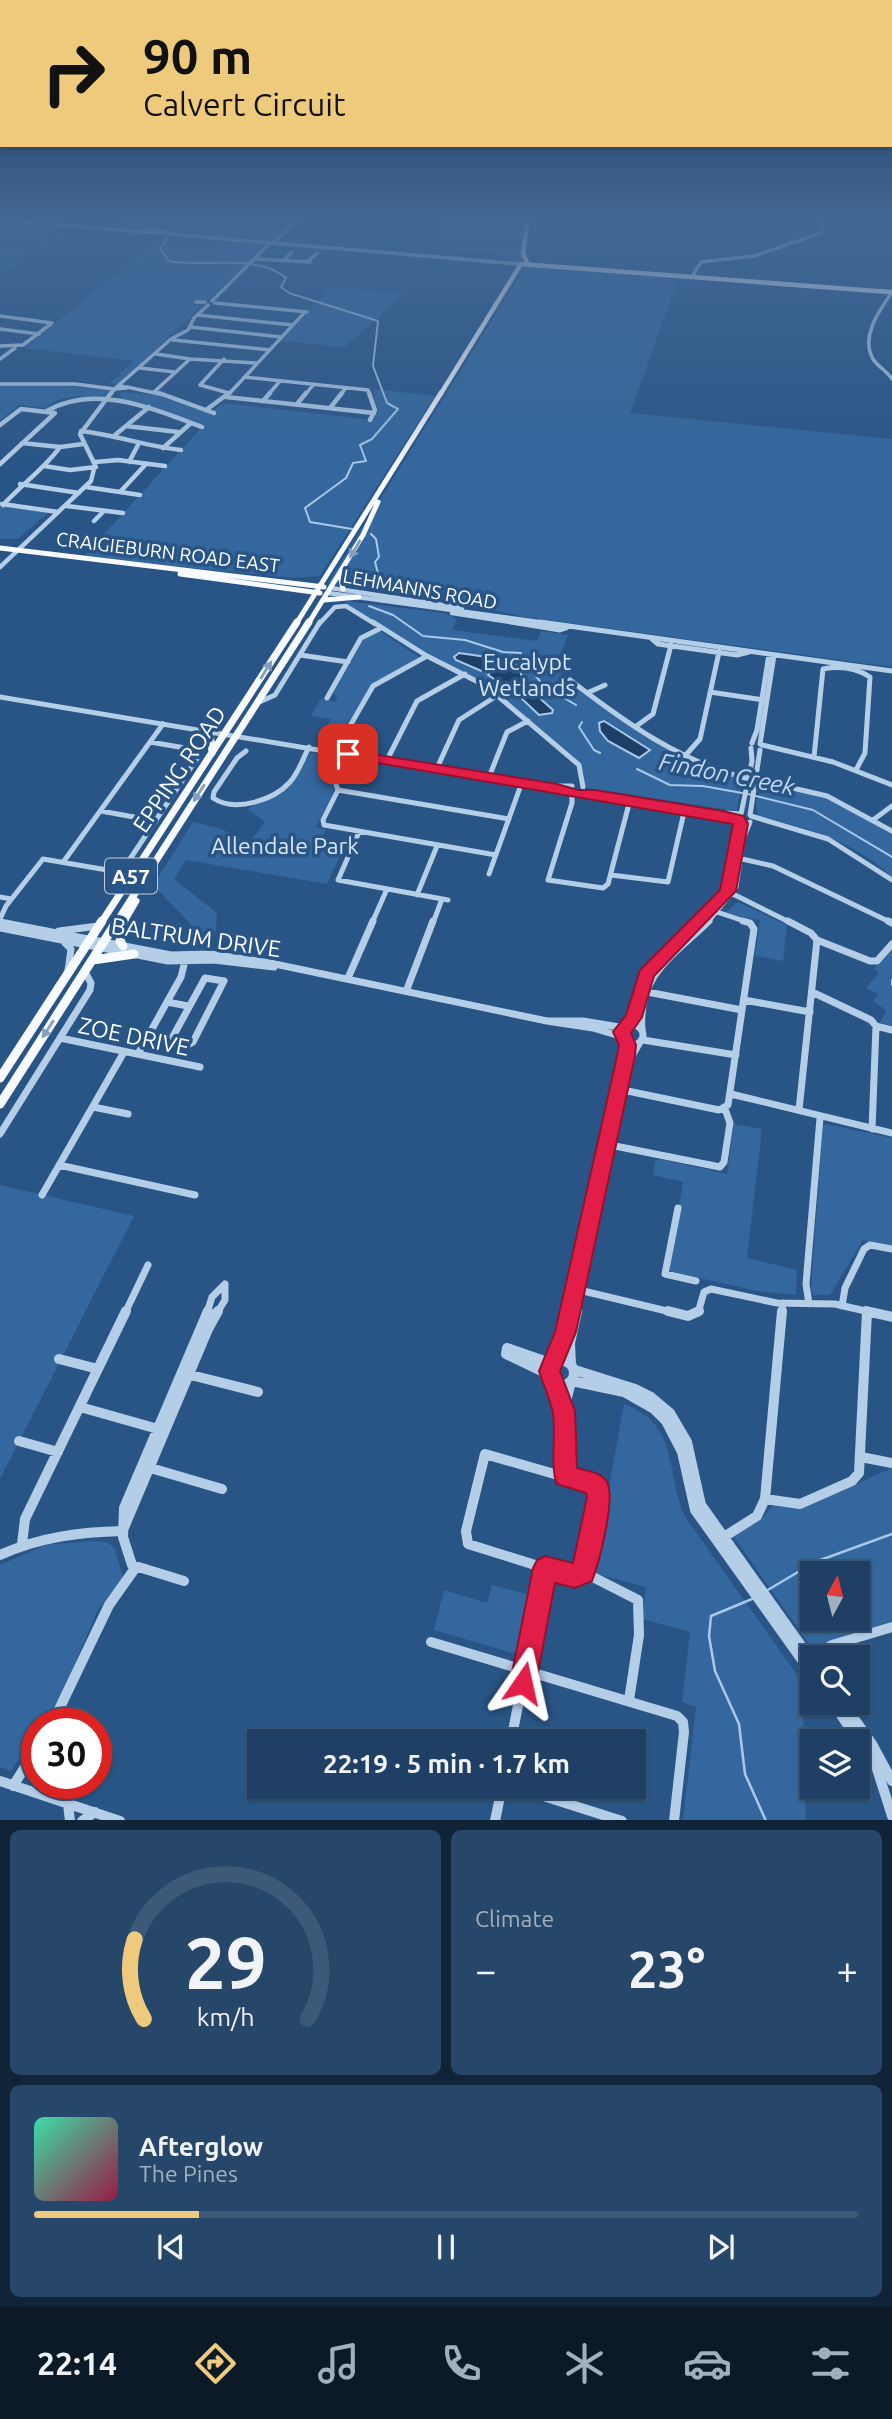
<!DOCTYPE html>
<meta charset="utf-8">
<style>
body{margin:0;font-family:Ubuntu,sans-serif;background:#27476a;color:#f1f3f6;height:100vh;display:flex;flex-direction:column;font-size:26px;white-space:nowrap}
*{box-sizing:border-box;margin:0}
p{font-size:23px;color:#a1afbf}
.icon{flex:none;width:38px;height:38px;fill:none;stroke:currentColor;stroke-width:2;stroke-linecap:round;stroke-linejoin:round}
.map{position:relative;height:1820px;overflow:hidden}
.drawer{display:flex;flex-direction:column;gap:10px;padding:10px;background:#112337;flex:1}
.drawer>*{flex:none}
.banner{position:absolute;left:0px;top:0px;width:892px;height:147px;box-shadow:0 2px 5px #0004,0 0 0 2px #3c5978;background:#eeca7c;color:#111;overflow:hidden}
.needle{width:46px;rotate:7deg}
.buttons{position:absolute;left:800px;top:1561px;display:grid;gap:14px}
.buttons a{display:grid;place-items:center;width:70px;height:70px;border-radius:0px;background:#1f4064;box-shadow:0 2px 5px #0004,0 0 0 2px #3c5978;font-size:35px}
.speed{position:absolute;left:21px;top:1708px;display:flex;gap:14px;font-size:35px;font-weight:700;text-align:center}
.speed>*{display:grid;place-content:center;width:91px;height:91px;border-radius:50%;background:#1f4064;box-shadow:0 2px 5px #0004,0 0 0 2px #3c5978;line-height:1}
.speed .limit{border:10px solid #d22;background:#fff;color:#111}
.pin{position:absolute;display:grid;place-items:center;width:60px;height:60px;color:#fff;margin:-30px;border-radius:14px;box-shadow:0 4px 10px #0006}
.me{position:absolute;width:77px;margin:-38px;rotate:11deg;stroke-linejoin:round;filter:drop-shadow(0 0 5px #0008)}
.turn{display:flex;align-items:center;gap:24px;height:147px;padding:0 28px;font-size:32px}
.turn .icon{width:91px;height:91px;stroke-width:2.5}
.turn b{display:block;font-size:49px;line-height:60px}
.big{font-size:52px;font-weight:700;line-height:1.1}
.drawer .card{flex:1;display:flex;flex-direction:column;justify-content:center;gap:10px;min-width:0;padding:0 24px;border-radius:10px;background:#27476a}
.drawer .dial{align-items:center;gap:0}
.dial svg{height:182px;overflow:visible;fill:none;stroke:#3c5978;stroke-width:7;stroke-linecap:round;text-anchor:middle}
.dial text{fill:#f1f3f6;stroke:none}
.song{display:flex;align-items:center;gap:21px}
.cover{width:84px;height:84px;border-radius:10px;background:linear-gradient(135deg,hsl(160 70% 55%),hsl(340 70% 35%))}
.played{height:7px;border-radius:4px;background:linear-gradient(90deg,#eeca7c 20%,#3c5978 20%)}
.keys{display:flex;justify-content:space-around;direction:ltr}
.heat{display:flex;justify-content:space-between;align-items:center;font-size:38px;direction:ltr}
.drawer .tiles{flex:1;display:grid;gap:10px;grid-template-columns:1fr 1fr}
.card:last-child{grid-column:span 2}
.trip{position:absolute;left:247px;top:1729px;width:399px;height:70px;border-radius:0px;background:#1f4064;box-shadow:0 2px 5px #0004,0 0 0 2px #3c5978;font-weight:700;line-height:70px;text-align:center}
.dock{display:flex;height:112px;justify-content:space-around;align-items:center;background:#0c1a28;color:#a1afbf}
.dock .icon{width:49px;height:49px}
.dock .active{color:#eeca7c}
.dock b{font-size:32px;color:#f1f3f6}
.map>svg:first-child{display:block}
.green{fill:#34679d;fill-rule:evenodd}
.water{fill:#1e3f67;stroke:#aac9e8;stroke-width:2}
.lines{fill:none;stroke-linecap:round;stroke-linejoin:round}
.stream-far1{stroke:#aac9e8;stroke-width:2}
.stream{stroke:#aac9e8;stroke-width:2.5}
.minor-far4{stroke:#b5cee8;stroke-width:3.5}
.minor-far3{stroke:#b5cee8;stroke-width:4.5}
.minor-far2{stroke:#b5cee8;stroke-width:5}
.minor-far1{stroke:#b5cee8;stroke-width:7}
.minor{stroke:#b5cee8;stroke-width:10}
.major-far3{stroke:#f7fafe;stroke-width:4.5}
.major-far2{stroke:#f7fafe;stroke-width:5}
.major-far1{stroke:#f7fafe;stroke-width:7}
.major{stroke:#f7fafe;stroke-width:9}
.major-bridge{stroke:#f7fafe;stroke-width:4.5}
.oneway{fill:#869fbc}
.route{fill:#e11d48;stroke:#92132f;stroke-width:2}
.labels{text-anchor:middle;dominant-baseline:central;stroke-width:7;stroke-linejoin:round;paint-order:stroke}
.far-street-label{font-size:19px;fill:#fff;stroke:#295586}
.shield{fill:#295586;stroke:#bfccdb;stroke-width:2}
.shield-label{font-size:21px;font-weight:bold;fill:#fff}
.park-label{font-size:23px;fill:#d8e7f6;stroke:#295586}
.street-label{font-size:23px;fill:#fff;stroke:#295586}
.water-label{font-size:24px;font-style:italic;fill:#c1d7ef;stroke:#295586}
</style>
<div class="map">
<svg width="892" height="1821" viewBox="0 0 892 1821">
<rect width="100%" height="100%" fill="#295586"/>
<!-- green -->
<path class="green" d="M114,218h23l27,7 5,-3 38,3 9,-7h85l-24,24 -135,-11z
M444,218h83l-5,41 -2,3 -17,-2 1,-6 -69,-5z
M0,222l71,5 -71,49z
M166,235l102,9 -59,55 -11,1 -3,3 7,3 -83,78h-10l25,-23 -110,-13z
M526,266l153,11 -49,136 262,26v228l-368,-50 -80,-17 -116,-17z
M331,287l73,6 -59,54 -64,-6z
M0,385l69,1 40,4 -6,9c-20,-4 -42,-5 -58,9l-26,-3 -19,15z
M373,389l62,7 -115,180 -26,2 -211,-21 120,-131 -60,-23 -25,-3 4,-8 34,3 57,20 3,-7 8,-5 148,17 6,-9z
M0,506l48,6v1l-30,26h-18z
M344,601l101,12 12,6 -5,11 85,11 4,-10 27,4 -8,21 2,23 85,59 51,27 44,15 -5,31 -150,-23 -4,-4 1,-11 -4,-8 -96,-81 -59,-29z
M380,631l40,27 -49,28 -36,57 -16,-3 12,-21 -20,-3 10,-18 15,4 1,-6 -4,-3 32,-56z
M310,753l19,2 -3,10 9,24 -19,38 10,3 -10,19 25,5 -14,30 -141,-24 -12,19 43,34 -1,16 -8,17 -29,1 12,-23 -38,-39 40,-63 26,6 30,15 16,-21 -18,-13 45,-25z
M762,782l68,17 62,33v46c-33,-35 -88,-52 -134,-61l-2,-13z
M738,902l49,23 -4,36 -28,-5 5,-36 -36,-6z
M892,948v80l-12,-6 6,-11 -13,-11 5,-6 -12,-6 13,-15 -5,-4z
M734,1124l28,5 -15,129 50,12 -1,25 -39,-4 -88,-20 14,-89 -30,-7 2,-14 4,-2 68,15z
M826,1124l66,14v109l-29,-7 -33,55h-17l-2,-7 12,-162z
M0,1185l134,31 -134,263z
M624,1404c57,21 40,69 62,114l116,164 4,138h-123l13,-113 -14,-5 8,-70 -48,-13 4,-32 -49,-13 -3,-5z
M892,1468v153l-81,26 -77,-110 29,-19 10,-13 28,3zM812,1573h46v46h-46z
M92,1541l14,1 8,5 9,30 -2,7 -23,25 -34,81 -22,34h-5v7l-26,40 -11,-4v-202l45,-20z
M492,1585l38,10 -12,55 -5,3 -79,-23 10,-40 43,13z"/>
<!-- water -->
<path class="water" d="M459,653l35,5 3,3 -11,12 -30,-13 -2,-3z
M500,661l18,5 7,19 28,25 -1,3 -13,2 -22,-21 -29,-19z
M604,721l46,29 -11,8 -31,-17 -8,-10 -1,-8z"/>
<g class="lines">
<!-- stream-far1 -->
<path class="stream-far1" d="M124,218l17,8 27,6
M168,237l-8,12 9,12c36,7 88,-8 117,17l-5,9 8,6 89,28 -5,45 14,37 11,6 -26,30 -12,6 6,16 -13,2 -7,15 -41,30 5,14 42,7
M371,534l5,5 3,18 -4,5 4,15 -2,14
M369,606l24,9 30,21 42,4 38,12 18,1
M537,663l-2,12 9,11 32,19
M582,722l-3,5 15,23 6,3
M637,769l33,16 33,1 39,7
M748,794l65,16 79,47
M892,980v5"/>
<!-- stream -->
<path class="stream" d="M766,1591l49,-29 77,-28
M752,1599l-41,17 -2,20 6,35 24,53 6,50 21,47"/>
<!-- minor-far4 -->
<path class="minor-far4" d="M140,218l20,6 11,-5
M0,220l218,18
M169,221l40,3
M214,238l306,26
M274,242l24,-24
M255,259l56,3
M283,261l9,-9
M308,261l9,-8
M692,277l9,-15 53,-6 67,-23 2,-15
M892,292c-12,18 -32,44 -19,67 5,8 14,12 19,20
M212,301l58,-58
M196,302h9
M215,303l92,9
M197,315l96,10
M0,316l52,7 -29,22 -23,1
M190,327l91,10
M0,329l39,5
M173,340l97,10
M156,354l34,5
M0,359l15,-11
M224,359l-24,26 29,8
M140,368l35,4
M244,377l124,13 2,5
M0,384h75l39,5
M119,385l52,-46 17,-9 6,-12 14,-13
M119,385l8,3 -13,1z
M127,387l37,8
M154,392l36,-33 67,4
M110,395l4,-5
M228,395l77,-83
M268,395l12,-14
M305,395l8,-10
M340,395l6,-7"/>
<!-- minor-far3 -->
<path class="minor-far3" d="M159,393l55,20
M369,393l6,17 -5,10
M226,397l148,16
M263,401l7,-8
M297,404l9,-11
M330,408l12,-15
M206,410l23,-17
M47,411c48,-28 107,-2 155,16
M0,425l21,-16 34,4 -55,51
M126,426l52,6
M81,431c34,4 65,15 100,19
M115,435l34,-28
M22,443l38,4 23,-3
M163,448l28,-25
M95,462l23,-2 47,6
M129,462l9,-17
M44,466l26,4 26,-3
M20,484l59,9
M86,487l54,8
M120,492l26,-28
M2,504l56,8
M3,505c19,-21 42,-37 57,-58
M67,506l56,7
M94,521l10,-10
M0,567l91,-86 4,-16 -15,-31 31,-41
M331,588l131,20
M328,593l225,31
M452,613l71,11
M319,624l16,-17 11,-1 29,18"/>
<!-- minor-far2 -->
<path class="minor-far2" d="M373,622l54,34 59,30 93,79 4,22
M512,622l48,8 6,-2
M540,622l352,49
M651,638l7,6 79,11 12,-3
M300,655l48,7
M570,680c56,43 110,82 179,99
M710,692l54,8
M587,693l18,-8
M0,697l330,55
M327,698l34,-60 20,-10
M257,703l18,-8 45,-73
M635,727l18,-13 18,-69
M752,743l5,-13 12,-76
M760,744l14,-89
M330.5 750a5.5 5.5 0 1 1 11 0a5.5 5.5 0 1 1-11 0Z
M762,745l71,17 59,23
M334,746l9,-8 30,-52 54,-30
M246,751l-9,7 -23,34 -1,6c22,15 61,2 77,-16 9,-10 13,-24 19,-35
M331,753l-1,15 8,22 -15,30 1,5 172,30
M340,754l230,38
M685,756l15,-17 19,-87
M814,757l9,-88c16,-3 33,-1 47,8l-5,76 -9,17
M387,760l30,-59 48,-27
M437,768l22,-48 39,-25
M489,777l18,-45 21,-11
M754,779l73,17 65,35
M559,786h13
M338,790l171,29
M572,793v10l-24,77 55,8 5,-4 22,-84
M582,794l156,25
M101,811l55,10
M727,813l13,1
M741,814l11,-53 -1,-13
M750,815l10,-65
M751,816l77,23 64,41
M873,820l19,-14
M359,832l-21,48 110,20
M738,858l35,8 119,57
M64,861l99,-137
M489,874l33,-92
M611,875l57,7 17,-74
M731,893l60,30
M417,895l20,-49
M0,897l11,2
M711,910l39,13
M0,919l6,-13 37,-47 70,12 11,-3 76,-114 -3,-4 -47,-8
M0,922l5,1
M372,923l15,-34
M433,923l9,-24
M696,923l32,-32 5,-14 7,-57
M707,923l29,-36 7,-48 7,-17"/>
<!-- minor-far1 -->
<path class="minor-far1" d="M788,921l23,12 6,7 53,21h7l15,-17
M888,921l4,2
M0,922l171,33 39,-1 60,9 277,58
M0,928l168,33 46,-1 60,7
M59,931l39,-5
M65,943l6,6 -3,22
M205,978l19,3 -31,61 -5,3 -17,-5z
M348,978l25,-57
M407,989l26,-68
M642,991l100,19
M812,992l59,28 5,6 16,4
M744,1000l66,12
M167,1002l21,4
M623 1035a10 10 0 1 1 20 0a10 10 0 1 1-20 0Z
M628,1027l8,-15 10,-38 52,-53
M642,1029c-4,-55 31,-73 67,-108
M623,1037l-30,-9 -46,-7h36l42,7
M60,1038l140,29
M643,1040l93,15
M138,1054l43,-77 5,-20
M618,1089l101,21 9,-5 26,-176 -4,-6 -7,-2
M731,1094l161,39
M93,1107l35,7
M799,1110l18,-170
M872,1129l4,-103
M0,1134l90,-144 1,-7 -6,-11
M610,1145l110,22 4,-5 6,-39 -5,-14
M59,1165l136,30
M42,1195l82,-143
M678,1208l-13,66 31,7
M575,1289l100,24
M809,1304l-3,-20 14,-166
M842,1306l3,-18 19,-39 6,-4 22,4
M125,1313l23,-48
M207,1313l5,-16 13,-13
M217,1313l8,-13v-16
M570,1313l56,-257v-16
M577,1313l55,-257 8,-14
M698,1313l6,-21 7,-3 66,14 58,1 39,9
M782,1313l1,-10"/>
<!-- minor -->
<path class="minor" d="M668,1311l20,5 11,-5
M866,1311l26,6
M59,1359l39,10
M550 1373a12 12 0 1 1 24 0a12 12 0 1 1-24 0Z
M555,1362l16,-51
M571,1365l-1,-22 7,-32
M575,1370l60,19 16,8 19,16 17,29 14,63 111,156
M187,1374l71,18
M550,1375l-44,-21 1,-6 46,16
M572,1381l52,11 30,17 12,12 16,31 13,58 117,164
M556,1382l10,46 -1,47
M80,1407l78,22
M564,1409l7,-27
M19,1441l39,11
M485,1454l111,32 3,11 -12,68 -6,9h-17l-96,-30 -2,-13z
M861,1457l31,6
M147,1467l75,22
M765,1499l35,5 52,-23 7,-8 8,-161
M123,1530l85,-201 10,-18
M719,1540l38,-24 8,-17 17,-188
M22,1544l3,-25 101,-208
M0,1555c40,-18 80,-23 123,-24
M583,1572l55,28 1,35 -10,65
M184,1581l-52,-16 -9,-28 1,-29 84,-197
M431,1642l246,74 6,6 1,10 -10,89
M814,1657l18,-12 60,-18
M833,1703l44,66 15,47
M843,1703l29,41 20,37
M52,1724l57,-119 27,-38
M511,1741l34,-173
M0,1781l120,40
M13,1786l24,-38
M515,1787l107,34
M68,1804l2,17
M82,1821l13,-9
M495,1821l7,-34"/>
<!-- major-far3 -->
<path class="major-far3" d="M527,262l-4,-8 5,-36
M521,264l354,27
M440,395l81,-131"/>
<!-- major-far2 -->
<path class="major-far2" d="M0,548l324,39
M340,573l3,16
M180,574l140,19
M324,600l35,-3
M296,624l145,-231
M308,624l55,-89 15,-33"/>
<!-- major-far1 -->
<path class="major-far1" d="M210,731l2,22
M101,923l196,-301
M116,923l193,-301
M123,923l13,-22"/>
<!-- major -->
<path class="major" d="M123,946l-3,-5 4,-20
M93,960l41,-6
M0,1078l102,-157
M0,1104l117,-183"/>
<!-- major-bridge -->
<path class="major-bridge" d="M875,291l17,1"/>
</g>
<!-- one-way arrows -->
<defs><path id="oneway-solid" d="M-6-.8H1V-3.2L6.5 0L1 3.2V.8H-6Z" transform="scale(1.75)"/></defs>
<g class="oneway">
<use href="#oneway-solid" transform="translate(355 549) rotate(121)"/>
<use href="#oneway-solid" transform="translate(266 670) rotate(-58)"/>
<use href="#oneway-solid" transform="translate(199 793) rotate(123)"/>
<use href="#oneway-solid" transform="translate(48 1029) rotate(123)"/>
</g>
<!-- sky -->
<linearGradient id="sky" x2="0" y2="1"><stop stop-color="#172f4a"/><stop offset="0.46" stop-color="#436895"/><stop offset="1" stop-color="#436895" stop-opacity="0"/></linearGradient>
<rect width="892" height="473" fill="url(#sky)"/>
<!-- route -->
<path class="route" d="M348,750l209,34 21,6h17l128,21 21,5 4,8 -12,67 -82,85 -12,41 -11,16 5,12 -1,11 -59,276 -16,39 15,40 2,57c10,3 24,4 30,14 9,16 -8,81 -15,99l-17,7 -20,-5 -19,100 -4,9 -9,4 -9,-4 -4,-9 23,-115 4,-8 8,-4 28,7 14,-66 -1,-4 -29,-9c-7,-16 -1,-51 -4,-71 -3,-14 -10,-29 -14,-42l16,-39 62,-276 2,-11 -6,-13 13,-17 14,-45 80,-80 13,-66 -390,-67v-6z"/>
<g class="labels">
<!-- far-street labels -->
<g class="far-street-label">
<text transform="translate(168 552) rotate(7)">CRAIGIEBURN ROAD EAST</text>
<text transform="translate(420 589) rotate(10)">LEHMANNS ROAD</text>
</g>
<!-- shield labels -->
<rect class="shield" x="105" y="858.5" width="52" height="35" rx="5"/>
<g class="shield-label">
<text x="131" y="876">A57</text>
</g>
<!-- park labels -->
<g class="park-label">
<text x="527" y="661">Eucalypt<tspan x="527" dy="26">Wetlands</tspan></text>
<text x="285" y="845">Allendale Park</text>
</g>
<!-- street labels -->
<g class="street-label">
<text transform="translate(179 769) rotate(-56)">EPPING ROAD</text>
<text transform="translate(196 937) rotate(8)">BALTRUM DRIVE</text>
<text transform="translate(134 1036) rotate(12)">ZOE DRIVE</text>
</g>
<!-- water labels -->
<g class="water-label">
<text transform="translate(727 774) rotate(11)">Findon Creek</text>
</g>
</g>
</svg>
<div class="buttons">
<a><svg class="needle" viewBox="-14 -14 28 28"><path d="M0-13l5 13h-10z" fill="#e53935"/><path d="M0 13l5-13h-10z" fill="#a1afbf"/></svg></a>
<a><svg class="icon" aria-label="search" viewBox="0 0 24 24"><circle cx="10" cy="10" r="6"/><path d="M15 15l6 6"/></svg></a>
<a><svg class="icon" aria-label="layers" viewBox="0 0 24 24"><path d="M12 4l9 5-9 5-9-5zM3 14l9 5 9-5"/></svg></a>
</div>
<div class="speed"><div class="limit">30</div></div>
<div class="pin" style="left:348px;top:754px;background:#d93025"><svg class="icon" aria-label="arrive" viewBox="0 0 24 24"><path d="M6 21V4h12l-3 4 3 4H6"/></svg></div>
<svg class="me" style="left:523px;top:1683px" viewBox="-20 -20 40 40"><path d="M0-17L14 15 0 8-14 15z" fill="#e11d48" stroke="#fff" stroke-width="4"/></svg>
<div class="trip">22:19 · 5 min · 1.7 km</div>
<div class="banner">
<div class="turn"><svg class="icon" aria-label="right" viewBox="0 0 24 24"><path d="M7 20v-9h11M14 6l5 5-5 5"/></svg><div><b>90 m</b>Calvert Circuit</div></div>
</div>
</div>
<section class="drawer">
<div class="tiles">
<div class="card dial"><svg viewBox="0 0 100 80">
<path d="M14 69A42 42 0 1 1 86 69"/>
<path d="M14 69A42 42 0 0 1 10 34" stroke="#eeca7c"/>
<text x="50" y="56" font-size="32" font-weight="700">29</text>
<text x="50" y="72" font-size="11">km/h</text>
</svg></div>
<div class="card"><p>Climate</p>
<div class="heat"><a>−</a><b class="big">23°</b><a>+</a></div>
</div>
<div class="card">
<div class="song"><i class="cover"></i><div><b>Afterglow</b><p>The Pines</p></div></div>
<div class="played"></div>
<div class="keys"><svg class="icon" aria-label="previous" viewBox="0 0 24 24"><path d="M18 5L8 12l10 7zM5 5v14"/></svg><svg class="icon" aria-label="pause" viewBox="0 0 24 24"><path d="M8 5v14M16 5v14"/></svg><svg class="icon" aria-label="next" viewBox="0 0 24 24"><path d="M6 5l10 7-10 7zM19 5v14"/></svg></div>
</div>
</div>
</section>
<nav class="dock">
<b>22:14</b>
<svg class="icon active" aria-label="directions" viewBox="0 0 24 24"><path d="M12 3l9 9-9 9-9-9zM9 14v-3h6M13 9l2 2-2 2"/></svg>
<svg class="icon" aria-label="music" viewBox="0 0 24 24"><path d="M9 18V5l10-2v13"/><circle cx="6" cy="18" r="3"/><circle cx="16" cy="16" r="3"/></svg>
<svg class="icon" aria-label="phone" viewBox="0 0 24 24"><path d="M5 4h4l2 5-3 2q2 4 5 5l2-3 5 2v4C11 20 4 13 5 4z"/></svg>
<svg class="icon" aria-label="climate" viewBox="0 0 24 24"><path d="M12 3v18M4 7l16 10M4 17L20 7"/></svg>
<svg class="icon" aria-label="car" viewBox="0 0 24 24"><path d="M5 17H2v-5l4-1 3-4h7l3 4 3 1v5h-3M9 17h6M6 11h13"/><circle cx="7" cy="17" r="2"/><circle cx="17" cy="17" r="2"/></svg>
<svg class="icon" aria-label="filters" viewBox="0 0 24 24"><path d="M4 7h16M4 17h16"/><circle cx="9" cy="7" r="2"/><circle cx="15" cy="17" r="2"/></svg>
</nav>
